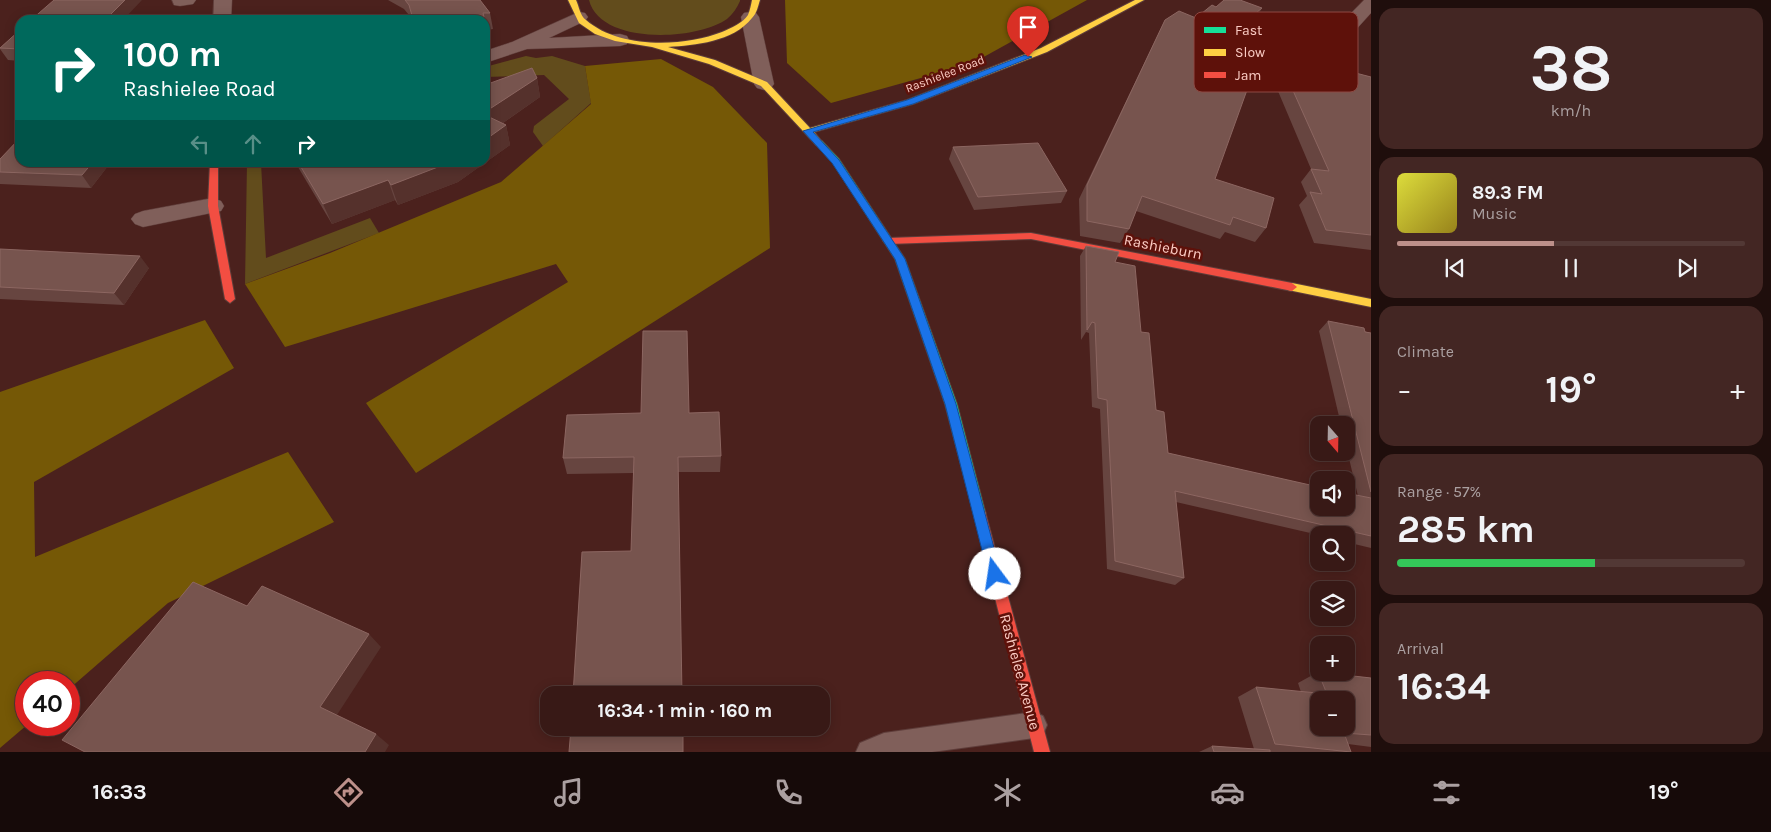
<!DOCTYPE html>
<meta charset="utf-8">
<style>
body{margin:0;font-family:Karla,sans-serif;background:#432623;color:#f1f3f6;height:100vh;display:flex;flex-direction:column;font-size:19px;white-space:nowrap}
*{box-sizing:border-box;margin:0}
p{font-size:16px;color:#aba0a1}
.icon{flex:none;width:28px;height:28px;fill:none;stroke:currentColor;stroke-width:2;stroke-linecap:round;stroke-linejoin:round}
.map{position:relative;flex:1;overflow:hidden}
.sheet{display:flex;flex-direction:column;gap:8px;padding:8px;background:#1f0e0c;width:400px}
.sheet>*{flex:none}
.hud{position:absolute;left:15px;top:15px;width:475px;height:152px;border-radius:15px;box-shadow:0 2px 12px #0003,0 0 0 1px #523835;background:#00695c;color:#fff;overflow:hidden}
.needle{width:32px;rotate:160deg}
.buttons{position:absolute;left:1310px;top:416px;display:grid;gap:10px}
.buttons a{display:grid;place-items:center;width:45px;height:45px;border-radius:10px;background:#381916;box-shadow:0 2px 12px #0003,0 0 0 1px #523835;font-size:25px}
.speed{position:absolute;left:15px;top:671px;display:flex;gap:10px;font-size:25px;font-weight:700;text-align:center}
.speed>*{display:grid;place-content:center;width:65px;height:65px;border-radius:50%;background:#381916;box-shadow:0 2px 12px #0003,0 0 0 1px #523835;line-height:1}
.speed .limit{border:8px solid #d22;background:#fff;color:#111}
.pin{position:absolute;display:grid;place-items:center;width:42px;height:42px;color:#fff;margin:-51px -21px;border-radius:50% 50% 50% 0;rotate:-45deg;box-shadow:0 0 5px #0007}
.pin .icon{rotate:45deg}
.me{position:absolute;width:55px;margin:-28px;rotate:346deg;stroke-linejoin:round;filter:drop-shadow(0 0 4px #0008)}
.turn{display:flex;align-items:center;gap:18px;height:105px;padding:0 25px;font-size:22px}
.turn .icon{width:65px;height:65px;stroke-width:2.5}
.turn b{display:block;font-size:35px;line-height:42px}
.lanes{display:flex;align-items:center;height:48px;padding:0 25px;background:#0003;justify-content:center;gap:25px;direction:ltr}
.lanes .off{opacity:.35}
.big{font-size:38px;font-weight:700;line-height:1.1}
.sheet .widget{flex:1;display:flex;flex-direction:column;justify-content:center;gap:8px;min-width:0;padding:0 18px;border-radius:15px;background:#432623}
.sheet .dial{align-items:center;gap:0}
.dial b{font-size:65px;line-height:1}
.song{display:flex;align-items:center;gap:15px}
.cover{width:60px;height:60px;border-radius:8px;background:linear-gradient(135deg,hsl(60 70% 55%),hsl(50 70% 35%))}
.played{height:5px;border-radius:2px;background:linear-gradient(90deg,#bd908a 45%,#523835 45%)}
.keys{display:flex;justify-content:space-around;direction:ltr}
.heat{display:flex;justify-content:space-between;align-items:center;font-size:28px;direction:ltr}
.charge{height:8px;border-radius:4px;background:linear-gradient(90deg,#34c759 57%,#523835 0)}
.trip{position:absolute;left:540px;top:686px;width:290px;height:50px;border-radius:15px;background:#381916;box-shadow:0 2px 12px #0003,0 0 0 1px #523835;font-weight:700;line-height:50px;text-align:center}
.dock{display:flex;height:80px;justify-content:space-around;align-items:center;background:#160a09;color:#aba0a1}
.dock .icon{width:35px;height:35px}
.dock .selected{color:#bd908a}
.dock b{font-size:22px;color:#f1f3f6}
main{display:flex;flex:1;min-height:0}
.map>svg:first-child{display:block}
.green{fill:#624c1c}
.forest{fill:#755806}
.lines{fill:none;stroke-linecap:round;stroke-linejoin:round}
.lane-casing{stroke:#5e3d3a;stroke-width:2}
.street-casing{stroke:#5e3d3a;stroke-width:1}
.fast-casing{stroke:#5e3d3a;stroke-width:2}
.slow-casing{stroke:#5e3d3a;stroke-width:2}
.jam-casing{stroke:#5e3d3a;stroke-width:2}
.lane{fill:#805f5a;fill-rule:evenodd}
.street{fill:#805f5a;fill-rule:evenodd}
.fast{fill:#16e098;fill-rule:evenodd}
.slow{fill:#ffcf43;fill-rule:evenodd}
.jam{fill:#f24e42;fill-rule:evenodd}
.wall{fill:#674540}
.shaded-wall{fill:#55312c}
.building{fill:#77544e;stroke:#8c6661;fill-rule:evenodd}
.route{fill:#1a73e8;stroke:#114b97}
.labels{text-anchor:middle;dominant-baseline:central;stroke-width:5;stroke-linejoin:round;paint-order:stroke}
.far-street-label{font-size:12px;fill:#fbccc4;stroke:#5e110a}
.street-label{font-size:15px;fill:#fbccc4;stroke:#5e110a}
.key{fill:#5e110a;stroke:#8d4942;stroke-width:1}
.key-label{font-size:14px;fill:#fbccc4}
</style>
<main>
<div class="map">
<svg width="1371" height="752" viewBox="0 0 1371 752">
<rect width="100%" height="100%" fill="#4b211d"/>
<!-- green -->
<path class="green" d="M589,0h151v1c-3,7 -7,13 -13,18 -31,22 -127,26 -138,-19z
M526,56l10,2 16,-2 33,10 6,37 -48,43 -10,-14 1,-6 35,-27 -25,-24 -59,2v-10z
M247,163h14l5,95 104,-40 9,15 -134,51z"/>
<!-- forest -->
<path class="forest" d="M785,0h302l-116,64 -140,39 -44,-40z
M661,59l52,28 54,56 3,105 -354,225 -50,-70 202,-121 -12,-18 -271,83 -40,-63 85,-31 171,-71 90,-78 -6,-38z
M205,320l29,48 -200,114 1,75 253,-105 46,70 -166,81 -99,86v-7h-43l1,43 -27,23v-356z"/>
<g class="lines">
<defs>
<path id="lane" d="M1034,712l9,4 4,9 -4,9 -9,4 -102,14h-76l4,-9 24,-10z"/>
<path id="street" d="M172,0h24l-3,4 -13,2 -6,-1z
M214,0h18l-1,20h-18z
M1364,0h7v13l-29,32 -7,2 -7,-2 -2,-4 2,-4z
M579,12l6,1 3,4 -3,4 -36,17 71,-4 7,2 2,4 -2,4 -7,2 -93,3 -42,14v-12l27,-9z
M750,12l6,1 3,4 15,67 -3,4 -7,2 -7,-2 -3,-4 -13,-67 3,-4z
M213,198l8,3 3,5 -3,5 -78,16 -8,-3 -4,-5 4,-5 8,-3z"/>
<path id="fast" d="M819,140l3,1 17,18 66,100 52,145 29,111 -1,4 -5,2 -5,-2 -1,-4 -29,-111 -50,-145 -62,-96 -18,-20z"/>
<path id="slow" d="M568,0h8c3,6 4,16 10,20 33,29 98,27 136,12 9,-4 21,-9 26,-17 2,-5 3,-10 4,-15h8c-2,6 -3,13 -8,18 -19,24 -57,27 -84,29l47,13 52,22 43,46 97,-28 134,-52 94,-48h9l-97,52 -134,52 -99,28 9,11 -4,3 -3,-1 -55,-59 -52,-22 -57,-17 -37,-6 -20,-7 -16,-11z
M1292,283l79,16v8l-83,-17 -1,-3 1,-3z"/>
<path id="jam" d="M210,162h8v44l17,93 -5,4 -5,-4 -17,-93z
M1031,233l261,50 5,4 -5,4 -261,-52 -143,5 -5,-3 5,-3z
M980,509l5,2 1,4 64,237h-16l-60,-237 1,-4z"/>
</defs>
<!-- lane casing -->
<use href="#lane" class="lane-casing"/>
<!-- street casing -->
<use href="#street" class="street-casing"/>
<!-- fast casing -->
<use href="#fast" class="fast-casing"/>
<!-- slow casing -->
<use href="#slow" class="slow-casing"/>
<!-- jam casing -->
<use href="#jam" class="jam-casing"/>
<!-- lane -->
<use href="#lane" class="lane"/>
<!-- street -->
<use href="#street" class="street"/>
<!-- fast -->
<use href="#fast" class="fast"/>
<!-- slow -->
<use href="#slow" class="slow"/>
<!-- jam -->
<use href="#jam" class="jam"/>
</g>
<!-- wall -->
<path class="wall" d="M388,0h92l10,13 3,16 -6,1 1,3h-3v-13h-72l-9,-11z
M1216,7l46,1 -8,14 -24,21 -15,136 51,49 -11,14 -30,-10 -5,7 -84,-28 -7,18 -9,14 -40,-7 -1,-37 86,-179 31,-2z
M20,30v31l-12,-1 -8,-11v-1z
M1278,57l40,11 3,-4 50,13v173l-57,-7 -15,-38 8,-9 -6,-14 10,-13 -42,-99z
M537,78l3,19 -37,26 3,2 4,20 -52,37 -60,23 -3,-5 -63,24 -37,-62h190v-77z
M953,147l114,44 -6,12 -87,7 -25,-51z
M0,159l20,3h91l-20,26 -91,-4z
M1086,246l29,16 26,70 15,78 12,43 190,43 -12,-50v-21h-5l-22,-94 9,-10 43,12v215l-25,-6v-7h-27l-143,-33 8,76 -9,7 -68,-16 -7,-160 -8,-2 -3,-74 -3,-1 -5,8 -1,-84z
M0,249l149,19 -25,37 -124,-6z
M641,413h48l32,43 -1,16h-42l-47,79 3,-78 -67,1 -4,-16z
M1318,672l53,6v69l-23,-3 3,8h-152l13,-6 42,3 -16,-52 18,-10 45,5 -3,-9z"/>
<!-- shaded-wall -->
<path class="shaded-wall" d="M125,0h17l-19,20h-18z
M1262,8l-8,14 -39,33 8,-14z
M537,78l3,19 -53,37 -2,-11v-11z
M506,125l4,20 -52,37 -60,23 -7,-20 60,-23h34v-22z
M93,162h18l-20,26 -9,-13z
M388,180l7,20 -63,24 -9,-20z
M140,256l9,12 -25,37 -10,-12z
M369,634l12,13 -46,71 -15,-11z
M376,734l13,11 -4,7h-20z"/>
<!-- building -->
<path class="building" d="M54,0h71l-20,20h-74z
M405,0h75l10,13h-7l1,4 -36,3 -1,-4 -34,3 -4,-14z
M1224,0h16l22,8 -39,33 38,10 -46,128 59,19 -8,30 -33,-11 -3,8 -88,-29 -13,33 -42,-8v-36l78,-165 14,-9 17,7 16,-13 4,2z
M20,30v19l-20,-1z
M1278,57l41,11 2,-4 50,13v158l-45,-5 -16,-38 12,2 -11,-25 18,2z
M532,68l5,10 -52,34v-27z
M485,115l21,10 -21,15z
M20,138v24h73l-11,13 -82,-3v-13z
M1038,143l29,48 -89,6 -25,-50z
M298,162h153l-60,23 -3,-5 -65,24z
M1086,246l33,6 -4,10 20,4 6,66 8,1 7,77 8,2 4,41 151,34v21h27v-15l25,5v38l-196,-45 9,87 -69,-17 -8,-161 -9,-2 -3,-75 -3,-1 -5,8z
M0,249l140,7 -26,37 -114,-6z
M1328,321l36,7 1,4 6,1v159z
M643,331h44l2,82 30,-1 2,44 -43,1 4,238h-109l9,-143 49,-1 3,-94 -71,1 4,-43 74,-2z
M193,582l54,24 15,-20 107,48 -49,73 56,27 -11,18h-280l-23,-12z
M1318,672l53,6v57l-27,-2 7,19 -76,-8 -19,-57 71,7zM1319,700h27v28h-27z
M571,728h112v24h-114z
M1212,746l58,4v2h-56z"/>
<!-- route -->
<path class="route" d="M1025,55l7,2 -119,47 -100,28 26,28 66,99 51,145 45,170 -2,4 -4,2 -5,-2 -2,-4 -43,-170 -50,-145 -63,-96 -29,-32 104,-31z"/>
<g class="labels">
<!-- far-street labels -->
<g class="far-street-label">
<text transform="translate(945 74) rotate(-21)">Rashielee Road</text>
</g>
<!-- street labels -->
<g class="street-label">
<text transform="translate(1163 247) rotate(11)">Rashieburn</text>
<text transform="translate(1020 672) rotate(75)">Rashielee Avenue</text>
</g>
</g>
<!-- legend -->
<rect x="1194" y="12" width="164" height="80" rx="8" class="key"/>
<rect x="1204" y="27" width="22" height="6" fill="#16e098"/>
<rect x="1204" y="49" width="22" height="7" fill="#ffcf43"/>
<rect x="1204" y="72" width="22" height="6" fill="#f24e42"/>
<g class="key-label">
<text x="1235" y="35">Fast</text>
<text x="1235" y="57">Slow</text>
<text x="1235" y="80">Jam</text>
</g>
</svg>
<div class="buttons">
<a><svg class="needle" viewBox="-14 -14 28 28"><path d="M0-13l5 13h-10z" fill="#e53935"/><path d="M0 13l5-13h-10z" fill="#aba0a1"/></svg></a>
<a><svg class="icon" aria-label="sound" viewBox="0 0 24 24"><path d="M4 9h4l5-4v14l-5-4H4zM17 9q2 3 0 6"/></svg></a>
<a><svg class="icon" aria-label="search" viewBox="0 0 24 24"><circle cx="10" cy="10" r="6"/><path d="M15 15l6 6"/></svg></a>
<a><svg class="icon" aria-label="layers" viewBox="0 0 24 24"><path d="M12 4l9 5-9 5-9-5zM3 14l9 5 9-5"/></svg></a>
<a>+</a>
<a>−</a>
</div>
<div class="speed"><div class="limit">40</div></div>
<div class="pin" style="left:1028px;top:57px;background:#d93025"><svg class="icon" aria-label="arrive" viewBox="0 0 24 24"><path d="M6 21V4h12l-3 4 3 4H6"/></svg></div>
<svg class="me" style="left:995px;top:574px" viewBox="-20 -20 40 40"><circle r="19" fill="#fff"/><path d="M0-13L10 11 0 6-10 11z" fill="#1a73e8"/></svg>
<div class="trip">16:34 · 1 min · 160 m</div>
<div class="hud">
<div class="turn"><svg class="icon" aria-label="right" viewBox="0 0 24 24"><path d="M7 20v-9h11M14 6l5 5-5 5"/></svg><div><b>100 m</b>Rashielee Road</div></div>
<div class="lanes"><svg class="icon off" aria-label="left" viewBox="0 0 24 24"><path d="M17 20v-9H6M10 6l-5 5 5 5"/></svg><svg class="icon off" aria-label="ahead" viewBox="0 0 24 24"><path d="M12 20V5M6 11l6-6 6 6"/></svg><svg class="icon" aria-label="right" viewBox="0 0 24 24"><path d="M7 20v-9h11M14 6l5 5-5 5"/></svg></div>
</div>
</div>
<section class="sheet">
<div class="widget dial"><b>38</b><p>km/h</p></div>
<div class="widget">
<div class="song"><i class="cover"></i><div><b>89.3 FM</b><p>Music</p></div></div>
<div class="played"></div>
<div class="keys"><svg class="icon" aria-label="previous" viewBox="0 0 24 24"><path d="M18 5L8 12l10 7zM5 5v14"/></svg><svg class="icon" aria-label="pause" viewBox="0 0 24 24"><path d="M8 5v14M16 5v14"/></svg><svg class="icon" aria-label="next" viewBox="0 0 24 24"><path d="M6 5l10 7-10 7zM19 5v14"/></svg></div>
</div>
<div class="widget"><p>Climate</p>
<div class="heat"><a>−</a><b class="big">19°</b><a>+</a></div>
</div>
<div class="widget"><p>Range · 57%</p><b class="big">285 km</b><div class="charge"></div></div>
<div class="widget"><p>Arrival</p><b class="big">16:34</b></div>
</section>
</main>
<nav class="dock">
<b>16:33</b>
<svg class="icon selected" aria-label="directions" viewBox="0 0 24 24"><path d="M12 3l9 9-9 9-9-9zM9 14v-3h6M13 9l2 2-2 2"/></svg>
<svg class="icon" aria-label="music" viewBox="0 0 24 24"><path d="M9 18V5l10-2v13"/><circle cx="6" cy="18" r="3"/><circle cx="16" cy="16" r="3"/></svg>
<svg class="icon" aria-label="phone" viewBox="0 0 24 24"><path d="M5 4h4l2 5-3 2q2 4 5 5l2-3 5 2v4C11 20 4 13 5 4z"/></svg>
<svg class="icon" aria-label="climate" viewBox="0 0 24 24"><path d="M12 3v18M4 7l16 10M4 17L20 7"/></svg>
<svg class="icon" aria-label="car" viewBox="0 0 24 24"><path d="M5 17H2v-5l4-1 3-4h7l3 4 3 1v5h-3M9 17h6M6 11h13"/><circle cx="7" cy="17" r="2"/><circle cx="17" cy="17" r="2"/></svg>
<svg class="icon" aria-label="filters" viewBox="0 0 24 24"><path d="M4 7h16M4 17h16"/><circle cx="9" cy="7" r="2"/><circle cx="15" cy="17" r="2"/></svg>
<b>19°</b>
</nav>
